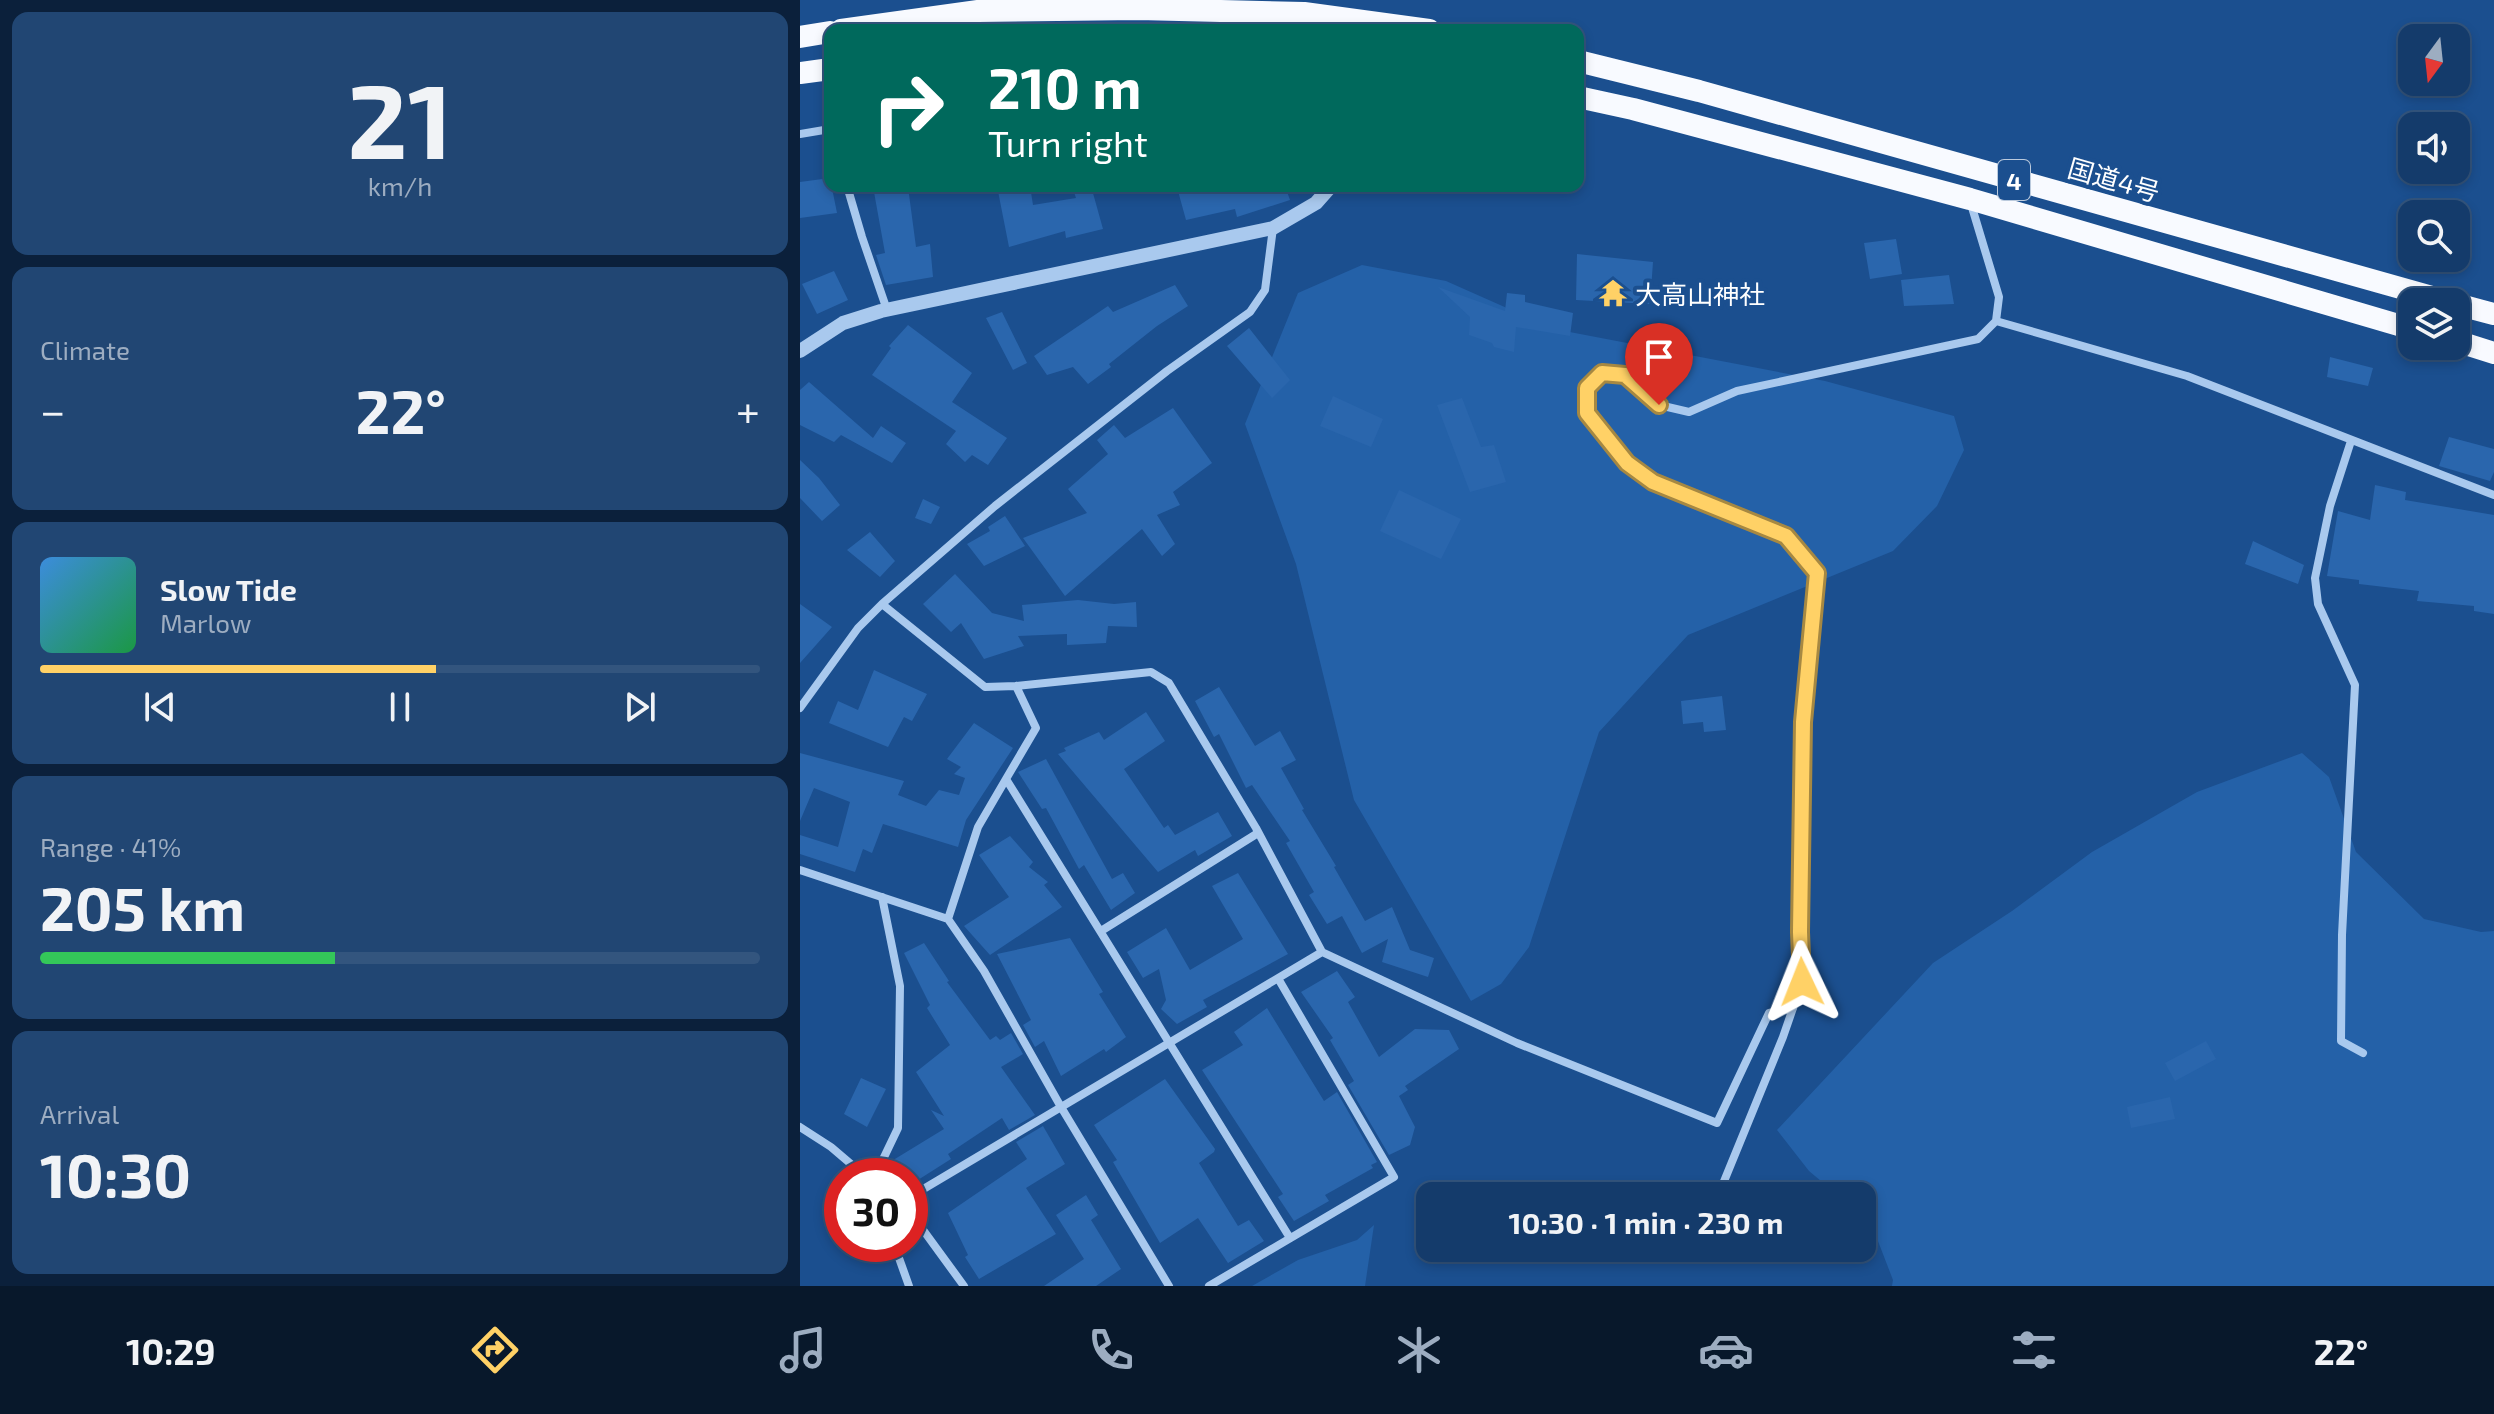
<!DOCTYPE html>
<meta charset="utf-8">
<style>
body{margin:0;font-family:"Exo 2","Noto Sans JP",sans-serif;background:#214673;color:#f1f3f6;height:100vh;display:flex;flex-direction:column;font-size:30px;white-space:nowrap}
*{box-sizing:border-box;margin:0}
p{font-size:26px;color:#9dadc1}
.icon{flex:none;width:44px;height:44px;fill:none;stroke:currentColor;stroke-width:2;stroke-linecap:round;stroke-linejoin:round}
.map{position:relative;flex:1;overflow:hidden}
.details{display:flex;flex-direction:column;gap:12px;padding:12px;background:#0b203b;width:800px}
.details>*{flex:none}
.top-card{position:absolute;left:24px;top:24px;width:760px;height:168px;border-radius:16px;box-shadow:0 4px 12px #0003,0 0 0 2px #33557e;background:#00695c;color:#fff;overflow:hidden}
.needle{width:52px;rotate:195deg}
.fabs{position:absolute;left:1598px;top:24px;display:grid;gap:16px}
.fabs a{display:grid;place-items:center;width:72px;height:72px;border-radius:16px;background:#143b6b;box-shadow:0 4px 12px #0003,0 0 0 2px #33557e;font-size:40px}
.speed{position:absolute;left:24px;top:1158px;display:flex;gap:16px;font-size:40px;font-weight:700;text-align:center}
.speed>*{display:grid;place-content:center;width:104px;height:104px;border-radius:50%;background:#143b6b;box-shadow:0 4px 12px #0003,0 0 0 2px #33557e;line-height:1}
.speed .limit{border:12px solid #d22;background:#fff;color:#111}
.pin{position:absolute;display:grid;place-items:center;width:68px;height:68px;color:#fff;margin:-82px -34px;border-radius:50% 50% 50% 0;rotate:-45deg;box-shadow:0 0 8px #0007}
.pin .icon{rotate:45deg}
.me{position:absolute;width:88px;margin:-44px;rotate:358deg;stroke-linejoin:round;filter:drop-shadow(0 0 6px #0008)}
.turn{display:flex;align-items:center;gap:28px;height:168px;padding:0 32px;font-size:36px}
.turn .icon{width:104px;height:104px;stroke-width:2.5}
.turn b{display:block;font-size:56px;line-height:68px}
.big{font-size:60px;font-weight:700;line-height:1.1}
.details .widget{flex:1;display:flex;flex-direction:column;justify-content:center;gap:12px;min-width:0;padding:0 28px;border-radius:16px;background:#214673}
.details .dial{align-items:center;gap:0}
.dial b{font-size:104px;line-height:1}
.song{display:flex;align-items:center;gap:24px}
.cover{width:96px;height:96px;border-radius:12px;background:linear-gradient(135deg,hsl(210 70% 55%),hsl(140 70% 35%))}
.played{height:8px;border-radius:4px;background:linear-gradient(90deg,#ffd166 55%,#33557e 55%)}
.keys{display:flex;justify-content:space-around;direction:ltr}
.heat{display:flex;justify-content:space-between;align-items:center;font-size:44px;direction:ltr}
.charge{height:12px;border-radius:6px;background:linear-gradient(90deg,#34c759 41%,#33557e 0)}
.trip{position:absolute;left:616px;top:1182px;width:460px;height:80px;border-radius:16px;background:#143b6b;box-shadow:0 4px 12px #0003,0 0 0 2px #33557e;font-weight:700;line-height:80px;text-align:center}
.menu{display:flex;height:128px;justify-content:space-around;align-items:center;background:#08182b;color:#9dadc1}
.menu .icon{width:56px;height:56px}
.menu .current{color:#ffd166}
.menu b{font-size:36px;color:#f1f3f6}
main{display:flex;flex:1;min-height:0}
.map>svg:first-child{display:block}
.green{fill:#2461a8}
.building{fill:#2a66ad}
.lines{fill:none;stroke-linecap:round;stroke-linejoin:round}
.minor{stroke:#a9c9ee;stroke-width:8}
.tertiary{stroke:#a9c9ee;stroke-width:14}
.trunk{stroke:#f8faff;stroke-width:22}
.route-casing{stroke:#a68842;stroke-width:20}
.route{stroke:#ffd166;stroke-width:14}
.labels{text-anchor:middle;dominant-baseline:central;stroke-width:8;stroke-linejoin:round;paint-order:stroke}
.shield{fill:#1b4f8f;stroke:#bbcadd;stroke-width:2}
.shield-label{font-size:24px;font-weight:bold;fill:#fff}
.street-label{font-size:26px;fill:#fff;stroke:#1b4f8f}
.poi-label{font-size:26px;fill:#fff;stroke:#1b4f8f;text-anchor:start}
</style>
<main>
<section class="details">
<div class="widget dial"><b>21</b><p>km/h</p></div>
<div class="widget"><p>Climate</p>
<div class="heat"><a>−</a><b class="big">22°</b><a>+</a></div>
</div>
<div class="widget">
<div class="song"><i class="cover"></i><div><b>Slow Tide</b><p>Marlow</p></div></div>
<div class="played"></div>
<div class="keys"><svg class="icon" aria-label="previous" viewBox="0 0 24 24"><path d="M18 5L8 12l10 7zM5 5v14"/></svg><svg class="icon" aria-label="pause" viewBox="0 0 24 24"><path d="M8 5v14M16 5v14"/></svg><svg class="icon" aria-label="next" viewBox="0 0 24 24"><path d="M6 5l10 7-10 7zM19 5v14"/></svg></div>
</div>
<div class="widget"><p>Range · 41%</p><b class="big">205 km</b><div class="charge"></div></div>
<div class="widget"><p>Arrival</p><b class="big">10:30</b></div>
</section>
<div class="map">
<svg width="1694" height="1286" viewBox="0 0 1694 1286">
<rect width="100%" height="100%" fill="#1b4f8f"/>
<!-- green -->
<path class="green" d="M562,265l84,16 108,48 271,52 129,35 10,34 -27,56 -44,45 -205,84 -89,97 -70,215 -28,37 -30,17 -117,-201 -58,-236 -51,-140 53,-131z
M1502,753l27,24 27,75 68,67 57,13 13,-1v355h-602l1,-6 -22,-57 -9,-7v-20h-23l-30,-25 -32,-41 156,-167 79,-52 80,-59 105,-60z
M574,1225l-9,61h-113l46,-26 59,-20z"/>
<!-- building -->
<path class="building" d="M30,178l7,35 -37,5v-36z
M197,186h33l3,19 43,-7 -4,-12h19l12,43 -37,9 -1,-7 -56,16z
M396,186h26l1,5 17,-5h45l5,14 -53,17 -2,-8 -49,11 -8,-29z
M108,187l8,60 14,-3 3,33 -47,8 -10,-30 9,-2 -11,-61z
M1096,239l6,35 -32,5 -6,-36z
M777,254l76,8 -3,42 -74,-4z
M34,271l14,29 -31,14 -15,-30z
M1149,275l5,29 -50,2 -3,-26z
M375,285l13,21 -31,20 -48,38 2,3 -23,17 -15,-17 -26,8 -13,-19 74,-50 5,6z
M638,287l67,24 2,-18 18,2v7l48,11 -3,23 -54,-9 -2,25 -20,-5 -2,-4 -23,-8 1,-18z
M202,312l25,51 -14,7 -27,-52z
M108,325l64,48 -20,29 55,36 -19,27 -16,-10 -7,7 -19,-18 10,-13 -84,-56 19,-27 -2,-2z
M449,328l41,52 -18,18 -45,-52z
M1530,357l43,11 -5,18 -41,-9z
M9,382l64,56 8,-12 25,17 -14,20 -51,-28 -7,7 -34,-17v-35z
M533,396l50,23 -12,28 -51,-21z
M662,398l19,49 13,-2 12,37 -36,10 -33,-87z
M373,408l39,55 -39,29 7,13 -23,10 18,29 -13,12 -20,-27 -77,67 -42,-58 64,-25 -19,-24 40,-35 -11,-14 17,-15 11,13z
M1649,437l45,12v23l-4,9 -51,-15z
M0,460l19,18 21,27 -18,16 -22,-23z
M1575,485l31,7 -1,8 89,15v99l-20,-3v-5l-57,-5 2,-10 -60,-7v-4l-32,-4 11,-65 32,9z
M599,490l62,29 -20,40 -61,-28z
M123,499l17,8 -9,17 -16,-6z
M205,516l20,30 -41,20 -17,-22 23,-13 -2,-4z
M70,532l25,29 -15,16 -33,-27z
M1453,541l51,24 -6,19 -53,-20z
M155,574l37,39 32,8 -2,-16 56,-5 36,4 22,-2 1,25 -29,-1 -2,17 -39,2v-11l-49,2 6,10 -40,13 -23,-36 -10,9 -28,-28z
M0,604l32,23 -32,36z
M74,670l53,24 -15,27 -8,-4 -16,30 -59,-24 9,-22 20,9z
M419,687l36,59 25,-15 16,29 -15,8 23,41 -2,1 34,56 -2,1 31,54 27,-14 18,43 24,8 -6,19 -46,-15 6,-23 -26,14 -20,-37 -15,8 -18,-29 5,-3 -28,-49 4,-2 -38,-56 -6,3 -27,-54 -5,3 -19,-36z
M922,696l4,34 -22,2 -1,-10 -20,2 -2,-23z
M346,712l19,29 -41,28 40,59 4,-3 7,10 43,-23 14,24 -34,20 -3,-6 -37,22 -100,-118 8,-3 -2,-3 35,-16 5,8z
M174,723l39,25 -47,72 -8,27 -75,-23 -11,29 -9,-4 -8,23 -55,-18v-19l38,12 12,-45 -36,-14 -14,33v-68l104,28 -6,14 28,11 13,-16 20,5 6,-17 -11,-4 7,-7 -14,-8z
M246,759l66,120 11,-6 12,20 -24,17 -27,-45 -5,4 -33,-61 -4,1 -24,-37z
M210,836l23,26 -4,5 19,15 -4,3 18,22 -72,48 -26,-29 45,-29 -30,-42z
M438,873l50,81 -85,46 4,7 -30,17 -16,-15 5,-9 -7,-31 -16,9 -16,-26 39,-24 24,42 53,-31 -31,-53z
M270,938l33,54 -4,2 27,43 -20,15 -2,-3 -43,27 -17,-35 -9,6 -12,-22 8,-5 -34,-66z
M124,943l25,38 -2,1 43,58 6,-4 4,4 11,-7 12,21 -22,13 34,48 -26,15 -7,-12 -54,36 3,5 -41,26v-9h-10l-10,-14 54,-33 -13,-19 13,6 -28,-44 34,-27 -23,-37 3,-3 -26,-52z
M537,971l18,26 -7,5 31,55 36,-28 34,1 10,19 -54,37 3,4 -9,6 16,31 -5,18 -21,10 -41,-70 6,-4 -24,-41 3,-2 -32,-46z
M467,1008l57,93 13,-9 40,70 -6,3 2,3 -48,27 4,6 -35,20 -16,-24 5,-3 -81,-124 41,-25 -9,-13z
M1406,1041l10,18 -41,22 -10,-18z
M61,1078l25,11 -19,38 -23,-13z
M365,1079l50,70 -1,3 -15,11 39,63 11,-6 15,21 -36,22 -30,-45 -38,25 -47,-81 4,-2 -23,-35z
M1370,1097l5,22 -44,9 -4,-21z
M243,1126l22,38 -39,24 30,46 -77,45 -14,-22 3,-2 -20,-42 79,-54 -11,-17z
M286,1195l12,20 -7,5 30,49 -25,17h-52l40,-27 -28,-44z"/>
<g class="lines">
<!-- minor -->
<path class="minor" d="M0,134l30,-5
M47,186l15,51 25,73
M1196,321l191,55 307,119
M1551,441l-21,65 -15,72 3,26 37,81 -13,250 -1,106 22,12
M82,604l103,83 31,-1 135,-14 18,11 87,145 66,124 195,91 200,80 52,-110 24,-5
M216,686l20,42 -30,51 284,459
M0,708l58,-80 24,-24 113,-98 172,-135 83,-59 15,-22 8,-62
M0,870l148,49 36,52 77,136 108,179
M148,919l30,-92 28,-48
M301,931l157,-98
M0,1127l31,20 34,29
M75,1176l23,-48 2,-142 -18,-89
M918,1196l65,-159 19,-55 -2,-50 3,-210 14,-149 -31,-37 -133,-54 -26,-19 -40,-50v-25l15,-15 23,2 34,30 30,7 48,-21 241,-52 18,-18 3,-24 -28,-93
M110,1197l412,-245
M110,1212l54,74
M94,1244l15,42
M892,1254l3,-6
M409,1286l185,-109 -115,-197"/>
<!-- tertiary -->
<path class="tertiary" d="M0,351l43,-28 38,-12 392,-83 43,-25 15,-17"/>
<!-- trunk -->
<path class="trunk" d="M41,30l137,-19 160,-2 166,4 125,17
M0,37l30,-5
M778,61l121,30 751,211
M0,73l30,-4
M778,97l55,12 337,90 442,130
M1656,304l38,10
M1656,341l38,12"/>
</g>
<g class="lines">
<defs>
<path id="route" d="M859,405l-34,-30 -23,-2 -15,15v25l40,50 26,19 133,54 31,37 -14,149 -3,210 2,50"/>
</defs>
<!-- route casing -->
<use href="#route" class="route-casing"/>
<!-- route -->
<use href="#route" class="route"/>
</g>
<!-- icons -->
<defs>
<symbol id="temple-bare" viewBox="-9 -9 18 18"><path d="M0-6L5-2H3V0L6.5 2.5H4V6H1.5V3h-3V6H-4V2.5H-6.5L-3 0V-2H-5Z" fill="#ffd166" stroke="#1b4f8f" stroke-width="2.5" paint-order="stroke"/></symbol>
</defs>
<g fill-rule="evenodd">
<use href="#temple-bare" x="793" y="273" width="40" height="40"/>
</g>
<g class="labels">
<!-- shield labels -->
<rect class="shield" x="1198" y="160" width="32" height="40" rx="6"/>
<g class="shield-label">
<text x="1214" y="180">4</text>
</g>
<!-- street labels -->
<g class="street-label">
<text transform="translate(1314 179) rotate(16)">国道4号</text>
</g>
<!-- poi labels -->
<g class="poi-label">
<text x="835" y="293">大高山神社</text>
</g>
</g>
</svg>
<div class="fabs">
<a><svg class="needle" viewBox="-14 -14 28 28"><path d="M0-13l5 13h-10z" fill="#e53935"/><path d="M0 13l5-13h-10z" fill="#9dadc1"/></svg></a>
<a><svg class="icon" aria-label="sound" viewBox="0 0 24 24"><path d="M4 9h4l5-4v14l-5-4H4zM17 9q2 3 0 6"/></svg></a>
<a><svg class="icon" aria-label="search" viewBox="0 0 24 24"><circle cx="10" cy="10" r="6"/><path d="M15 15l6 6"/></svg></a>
<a><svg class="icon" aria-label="layers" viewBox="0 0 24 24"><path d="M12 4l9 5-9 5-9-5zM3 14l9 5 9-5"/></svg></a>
</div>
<div class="speed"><div class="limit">30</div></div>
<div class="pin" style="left:859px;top:405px;background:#d93025"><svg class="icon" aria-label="arrive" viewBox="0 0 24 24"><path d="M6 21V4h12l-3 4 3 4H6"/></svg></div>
<svg class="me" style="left:1002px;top:982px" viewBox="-20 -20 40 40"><path d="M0-17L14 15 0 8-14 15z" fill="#ffd166" stroke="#fff" stroke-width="4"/></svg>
<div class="trip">10:30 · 1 min · 230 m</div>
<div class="top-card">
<div class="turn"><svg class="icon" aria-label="right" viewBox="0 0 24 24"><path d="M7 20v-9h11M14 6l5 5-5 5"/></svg><div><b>210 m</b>Turn right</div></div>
</div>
</div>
</main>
<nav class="menu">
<b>10:29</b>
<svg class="icon current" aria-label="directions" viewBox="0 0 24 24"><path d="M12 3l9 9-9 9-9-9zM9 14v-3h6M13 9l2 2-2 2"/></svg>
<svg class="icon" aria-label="music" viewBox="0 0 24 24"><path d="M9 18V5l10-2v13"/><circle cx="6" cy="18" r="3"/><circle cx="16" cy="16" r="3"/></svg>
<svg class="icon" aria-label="phone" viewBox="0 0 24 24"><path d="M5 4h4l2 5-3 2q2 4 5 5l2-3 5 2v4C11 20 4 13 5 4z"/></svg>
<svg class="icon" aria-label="climate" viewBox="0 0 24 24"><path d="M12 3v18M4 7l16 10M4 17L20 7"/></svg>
<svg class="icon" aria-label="car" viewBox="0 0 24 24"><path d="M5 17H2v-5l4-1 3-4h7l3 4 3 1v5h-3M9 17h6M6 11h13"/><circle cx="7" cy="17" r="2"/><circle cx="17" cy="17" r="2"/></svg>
<svg class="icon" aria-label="filters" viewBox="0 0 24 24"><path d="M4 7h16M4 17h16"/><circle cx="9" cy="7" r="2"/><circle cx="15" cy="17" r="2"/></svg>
<b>22°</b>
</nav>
